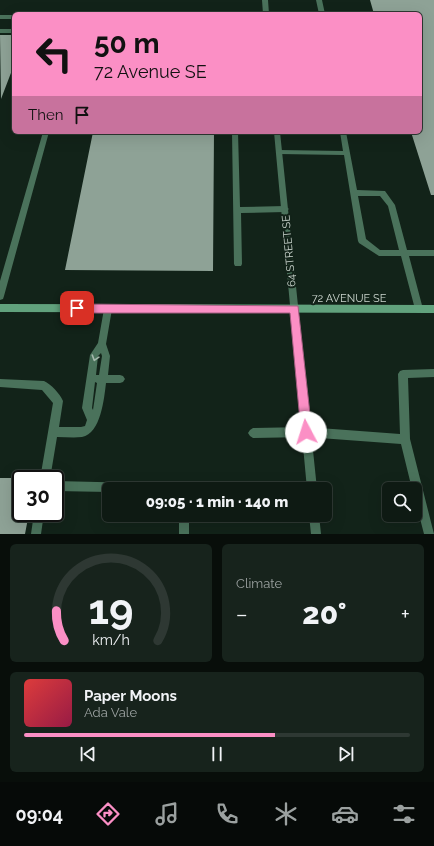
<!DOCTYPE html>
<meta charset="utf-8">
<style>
body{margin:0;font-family:Raleway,sans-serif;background:#17231c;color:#f1f3f6;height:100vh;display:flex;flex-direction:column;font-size:15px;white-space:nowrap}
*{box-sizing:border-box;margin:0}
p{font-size:13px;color:#9ba1a0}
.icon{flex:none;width:22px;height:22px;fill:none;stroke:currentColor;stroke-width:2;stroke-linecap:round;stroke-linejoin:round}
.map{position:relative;height:534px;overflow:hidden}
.sheet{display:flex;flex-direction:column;gap:10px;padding:10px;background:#080e0a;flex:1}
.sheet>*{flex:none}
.guide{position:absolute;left:12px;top:12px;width:410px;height:122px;border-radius:6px;box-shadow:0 4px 16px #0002,0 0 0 1px #2e3833;background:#fb8fc5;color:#111;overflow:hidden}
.buttons{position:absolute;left:382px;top:482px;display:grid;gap:8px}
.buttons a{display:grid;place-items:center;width:40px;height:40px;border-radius:6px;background:#0e1a13;box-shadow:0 4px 16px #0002,0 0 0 1px #2e3833;font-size:20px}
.speed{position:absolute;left:12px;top:470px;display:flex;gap:8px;font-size:20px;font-weight:700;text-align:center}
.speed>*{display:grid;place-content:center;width:52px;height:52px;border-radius:50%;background:#0e1a13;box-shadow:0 4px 16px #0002,0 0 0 1px #2e3833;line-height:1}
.speed .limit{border:2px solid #111;border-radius:6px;background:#fff;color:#111}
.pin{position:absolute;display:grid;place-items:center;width:34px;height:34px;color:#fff;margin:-17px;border-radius:8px;box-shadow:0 2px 6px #0006}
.me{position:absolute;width:44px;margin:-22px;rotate:355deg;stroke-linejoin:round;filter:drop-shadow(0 0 3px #0008)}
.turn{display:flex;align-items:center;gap:14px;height:84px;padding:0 16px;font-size:18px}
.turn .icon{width:52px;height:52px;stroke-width:2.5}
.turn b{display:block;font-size:28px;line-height:34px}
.then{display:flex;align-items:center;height:38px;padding:0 16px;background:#0003;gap:8px;font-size:15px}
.big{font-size:30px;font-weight:800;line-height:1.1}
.sheet .widget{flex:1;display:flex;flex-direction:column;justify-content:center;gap:6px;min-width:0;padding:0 14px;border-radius:6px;background:#17231c}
.sheet .dial{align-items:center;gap:0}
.dial svg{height:104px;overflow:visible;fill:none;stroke:#2e3833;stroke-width:7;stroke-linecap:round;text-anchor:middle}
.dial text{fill:#f1f3f6;stroke:none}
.song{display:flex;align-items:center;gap:12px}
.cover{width:48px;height:48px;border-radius:6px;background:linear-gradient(135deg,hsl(0 70% 55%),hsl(340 70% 35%))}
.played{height:4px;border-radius:2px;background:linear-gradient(90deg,#fb8fc5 65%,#2e3833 65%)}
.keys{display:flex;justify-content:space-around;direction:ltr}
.heat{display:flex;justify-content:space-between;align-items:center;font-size:22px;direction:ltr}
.sheet .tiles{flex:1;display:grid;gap:10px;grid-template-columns:1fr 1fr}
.widget:last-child{grid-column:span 2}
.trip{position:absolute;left:102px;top:482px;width:230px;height:40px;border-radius:6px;background:#0e1a13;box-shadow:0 4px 16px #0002,0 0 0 1px #2e3833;font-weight:800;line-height:40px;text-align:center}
.tab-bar{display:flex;height:64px;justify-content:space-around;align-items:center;background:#060a08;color:#9ba1a0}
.tab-bar .icon{width:28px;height:28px}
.tab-bar .on{color:#fb8fc5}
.tab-bar b{font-size:18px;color:#f1f3f6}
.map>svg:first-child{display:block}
.building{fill:#8ea296}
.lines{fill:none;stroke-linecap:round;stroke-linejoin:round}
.lane{fill:#4a725b;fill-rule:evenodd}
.street{fill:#4a725b;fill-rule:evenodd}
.secondary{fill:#61a27d;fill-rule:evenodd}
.oneway{stroke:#a5b8ac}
.route{fill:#fb8fc5;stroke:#a35d80}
.labels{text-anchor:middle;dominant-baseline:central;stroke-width:4;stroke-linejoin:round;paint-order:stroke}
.street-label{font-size:11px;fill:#ccd6cf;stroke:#122319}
</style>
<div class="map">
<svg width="434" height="534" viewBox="0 0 434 534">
<rect width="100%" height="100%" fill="#122319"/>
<!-- building -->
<path class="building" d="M370,0h64v195h-3l-20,-63h9v-118h-46z
M0,35h14v30l-13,34z
M93,132h121l-1,139 -148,-1z
M0,478h21v35h8l-4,21h-25z"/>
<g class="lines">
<!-- lane -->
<path class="lane" d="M316,0h6l3,14h-6z
M0,15h14v4h-14z
M0,29h14v4h-14z
M43,132h6l-45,164 -1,3 -3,1v-19z
M232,132h6l2,75 45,-1 4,3 -4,3 -44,1 1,51 -1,2h-6l-1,-2z
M340,132h6l11,58 28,1 10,14 12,45h27v6h-25l14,53 -1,3 -3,1 -3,-1 -1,-3 -14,-53h-22l-20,-13 -1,-2 -14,-86 -65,-1 -3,-2 3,-2 64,1zM358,196h22l8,10 11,44h-19l-14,-11z
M108,305l3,1 1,3 -6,35 4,12 -2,19h12l3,1 2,3 -2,3 -3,1h-14c-2,16 -5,50 -24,54 -8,1 -17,0 -25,0l-7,42h-10l13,-76 -11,-13 -42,-3v-8l44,2c7,3 16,13 19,20l-4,26h22l4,-1 2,-6 -5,-12 8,-53 8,-12 6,-34 1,-3zM101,353l1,3 -3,19h-3l2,-19zM95,382l2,1 -4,27 -1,-2z
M434,369v8l-26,1 2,61 24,95h-10l-9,-35v-10h-3l-11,-45 -95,-7 -53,1 -3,-2 -2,-3 2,-3 3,-2 53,-1 94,7 -2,-60 2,-3 3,-1z
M55,481l128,3 4,1 1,4h-79v3l-54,-1z
M34,513h10l-3,21h-10z
M179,515h10v19h-10z"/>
<!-- street -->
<path class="street" d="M262,0h6l1,14h-6z
M274,132h6l37,357h-10z
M309,515h10l2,19h-10z"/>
<!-- secondary -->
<path class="secondary" d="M0,304l434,1v8l-434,-1z"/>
</g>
<!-- one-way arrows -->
<defs><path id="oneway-chevron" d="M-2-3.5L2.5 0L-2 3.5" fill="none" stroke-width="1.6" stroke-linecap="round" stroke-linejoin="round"/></defs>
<use class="oneway" href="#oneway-chevron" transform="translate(95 358) rotate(107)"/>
<!-- route -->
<path class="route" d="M77,304l221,2 14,126 -2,4 -4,2 -4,-2 -1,-4 -11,-119h-213l-5,-5z"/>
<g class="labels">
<!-- street labels -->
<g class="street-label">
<text transform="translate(289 251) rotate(-95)">64 STREET SE</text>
<text x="349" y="298">72 AVENUE SE</text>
</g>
</g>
</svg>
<div class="buttons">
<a><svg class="icon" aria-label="search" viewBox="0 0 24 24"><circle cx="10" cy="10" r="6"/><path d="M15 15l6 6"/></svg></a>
</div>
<div class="speed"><div class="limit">30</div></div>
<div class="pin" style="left:77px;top:308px;background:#d93025"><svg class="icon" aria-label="arrive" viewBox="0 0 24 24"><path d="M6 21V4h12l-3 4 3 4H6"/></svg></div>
<svg class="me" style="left:306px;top:432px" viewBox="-20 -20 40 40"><circle r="19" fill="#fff"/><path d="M0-13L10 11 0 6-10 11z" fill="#fb8fc5"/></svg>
<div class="trip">09:05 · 1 min · 140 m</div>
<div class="guide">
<div class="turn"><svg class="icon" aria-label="left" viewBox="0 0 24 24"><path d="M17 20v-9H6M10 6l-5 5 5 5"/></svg><div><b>50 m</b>72 Avenue SE</div></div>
<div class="then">Then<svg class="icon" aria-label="arrive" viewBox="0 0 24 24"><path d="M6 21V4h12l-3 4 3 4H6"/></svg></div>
</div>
</div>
<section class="sheet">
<div class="tiles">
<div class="widget dial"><svg viewBox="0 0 100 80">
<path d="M14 69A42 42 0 1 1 86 69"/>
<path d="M14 69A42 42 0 0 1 8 46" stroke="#fb8fc5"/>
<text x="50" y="56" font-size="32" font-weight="700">19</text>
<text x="50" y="72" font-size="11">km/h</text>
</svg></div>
<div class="widget"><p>Climate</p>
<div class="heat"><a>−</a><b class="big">20°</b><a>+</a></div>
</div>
<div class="widget">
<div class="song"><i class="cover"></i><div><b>Paper Moons</b><p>Ada Vale</p></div></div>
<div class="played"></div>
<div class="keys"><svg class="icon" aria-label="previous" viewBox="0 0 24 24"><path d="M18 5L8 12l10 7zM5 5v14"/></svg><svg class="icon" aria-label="pause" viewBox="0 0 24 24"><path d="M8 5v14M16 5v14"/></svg><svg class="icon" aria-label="next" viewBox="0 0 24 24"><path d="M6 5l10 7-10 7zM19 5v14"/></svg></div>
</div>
</div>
</section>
<nav class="tab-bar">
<b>09:04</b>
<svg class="icon on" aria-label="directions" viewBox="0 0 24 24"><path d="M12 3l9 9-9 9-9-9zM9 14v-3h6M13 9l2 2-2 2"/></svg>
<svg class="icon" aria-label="music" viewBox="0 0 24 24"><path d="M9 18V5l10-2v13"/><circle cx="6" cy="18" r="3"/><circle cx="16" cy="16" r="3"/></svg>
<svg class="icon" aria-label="phone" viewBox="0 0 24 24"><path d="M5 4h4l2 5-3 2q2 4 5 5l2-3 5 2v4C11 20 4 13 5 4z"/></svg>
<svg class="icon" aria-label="climate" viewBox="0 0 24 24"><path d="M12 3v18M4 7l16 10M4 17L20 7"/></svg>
<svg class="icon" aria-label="car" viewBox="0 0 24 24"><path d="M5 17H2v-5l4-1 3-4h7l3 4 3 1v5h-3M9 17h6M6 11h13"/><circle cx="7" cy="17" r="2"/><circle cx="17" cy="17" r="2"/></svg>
<svg class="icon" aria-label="filters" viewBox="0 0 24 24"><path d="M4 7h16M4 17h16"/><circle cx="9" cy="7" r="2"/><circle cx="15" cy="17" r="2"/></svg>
</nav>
